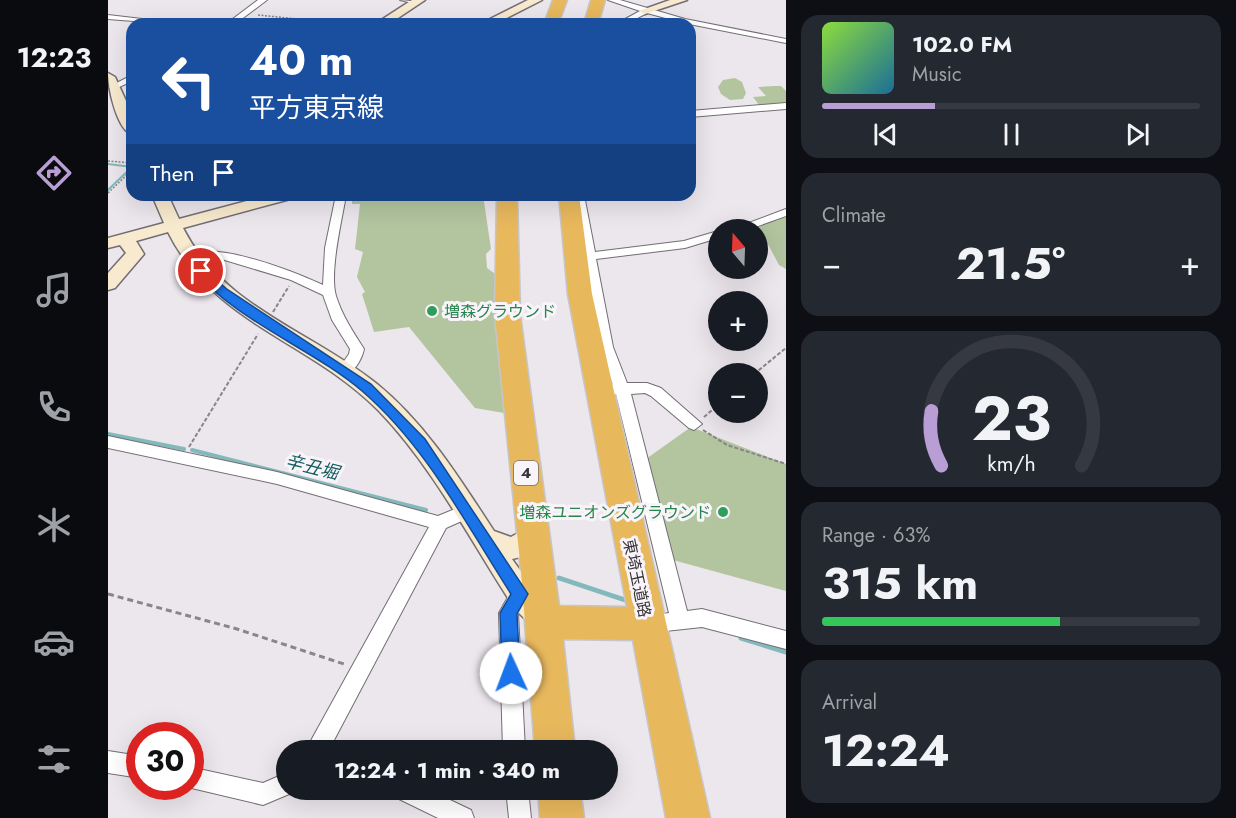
<!DOCTYPE html>
<meta charset="utf-8">
<style>
body{margin:0;font-family:Jost,"Noto Sans JP",sans-serif;background:#242831;color:#f1f3f6;height:100vh;display:flex;flex-direction:column;font-size:22px;white-space:nowrap}
*{box-sizing:border-box;margin:0}
p{font-size:20px;color:#9ea1a6}
.icon{flex:none;width:33px;height:33px;fill:none;stroke:currentColor;stroke-width:2;stroke-linecap:round;stroke-linejoin:round}
.map{position:relative;flex:1;overflow:hidden}
.drawer{display:flex;flex-direction:column;gap:15px;padding:15px;background:#0d0f14;width:450px}
.drawer>*{flex:none}
.guide{position:absolute;left:18px;top:18px;width:570px;height:183px;border-radius:18px;box-shadow:0 6px 24px #0002;background:#1a4fa0;color:#fff;overflow:hidden}
.needle{width:39px;rotate:341deg}
.controls{position:absolute;left:600px;top:219px;display:grid;gap:12px}
.controls a{display:grid;place-items:center;width:60px;height:60px;border-radius:50%;background:#171b24;box-shadow:0 6px 24px #0002;font-size:30px}
.speed{position:absolute;left:18px;top:722px;display:flex;gap:12px;font-size:30px;font-weight:700;text-align:center}
.speed>*{display:grid;place-content:center;width:78px;height:78px;border-radius:50%;background:#171b24;box-shadow:0 6px 24px #0002;line-height:1}
.speed .limit{border:9px solid #d22;background:#fff;color:#111}
.pin{position:absolute;display:grid;place-items:center;width:51px;height:51px;color:#fff;margin:-26px;border:3px solid #fff;border-radius:50%;box-shadow:0 2px 6px #0007}
.me{position:absolute;width:66px;margin:-33px;rotate:358deg;stroke-linejoin:round;filter:drop-shadow(0 0 4px #0008)}
.turn{display:flex;align-items:center;gap:21px;height:126px;padding:0 24px;font-size:27px}
.turn .icon{width:78px;height:78px;stroke-width:2.5}
.turn b{display:block;font-size:42px;line-height:51px}
.then{display:flex;align-items:center;height:57px;padding:0 24px;background:#0003;gap:12px;font-size:22px}
.big{font-size:45px;font-weight:700;line-height:1.1}
.drawer .widget{flex:1;display:flex;flex-direction:column;justify-content:center;gap:9px;min-width:0;padding:0 21px;border-radius:18px;background:#242831}
.drawer .dial{align-items:center;gap:0}
.dial svg{height:156px;overflow:visible;fill:none;stroke:#363941;stroke-width:7;stroke-linecap:round;text-anchor:middle}
.dial text{fill:#f1f3f6;stroke:none}
.song{display:flex;align-items:center;gap:18px}
.cover{width:72px;height:72px;border-radius:9px;background:linear-gradient(135deg,hsl(90 70% 55%),hsl(200 70% 35%))}
.played{height:6px;border-radius:3px;background:linear-gradient(90deg,#b89ed4 30%,#363941 30%)}
.keys{display:flex;justify-content:space-around;direction:ltr}
.heat{display:flex;justify-content:space-between;align-items:center;font-size:33px;direction:ltr}
.charge{height:9px;border-radius:4px;background:linear-gradient(90deg,#34c759 63%,#363941 0)}
.trip{position:absolute;left:168px;top:740px;width:342px;height:60px;border-radius:30px;background:#171b24;box-shadow:0 6px 24px #0002;font-weight:700;line-height:60px;text-align:center}
main{display:flex;flex:1;min-height:0}
.dock{display:flex;flex-direction:column;width:108px;justify-content:space-around;align-items:center;background:#090b0e;color:#9ea1a6}
.dock .icon{width:42px;height:42px}
.dock .selected{color:#b89ed4}
.dock b{font-size:27px;color:#f1f3f6}
.map>svg:first-child{display:block}
.green{fill:#b2c59f}
.lines{fill:none;stroke-linecap:round;stroke-linejoin:round}
.stream-far2{stroke:#83b9ba;stroke-width:2}
.stream-far1{stroke:#83b9ba;stroke-width:4}
.stream{stroke:#83b9ba;stroke-width:5}
.street-casing{stroke:#736e74;stroke-width:2}
.secondary-casing{stroke:#736e74;stroke-width:3}
.highway-casing{stroke:#c7c6c7;stroke-width:3}
.path-far2{stroke:#89858a;stroke-width:1.5;stroke-dasharray:2 1.5;stroke-linecap:butt}
.path-far1{stroke:#89858a;stroke-width:2;stroke-dasharray:4 2;stroke-linecap:butt}
.path{stroke:#89858a;stroke-width:3;stroke-dasharray:6 4;stroke-linecap:butt}
.street{fill:#fff;fill-rule:evenodd}
.secondary{fill:#f8eace;fill-rule:evenodd}
.highway{fill:#e8b85d;fill-rule:evenodd}
.route{fill:#1a73e8;stroke:#114b97;stroke-width:1.5}
.leisure-dot{fill:#2e9e5b;stroke:#f9f3fa;stroke-width:2}
.labels{text-anchor:middle;dominant-baseline:central;stroke-width:6;stroke-linejoin:round;paint-order:stroke}
.shield{fill:#f9f3fa;stroke:#726e72;stroke-width:1.5}
.shield-label{font-size:15px;font-weight:bold;fill:#383538}
.leisure-label{font-size:16px;fill:#27864d;stroke:#f9f3fa;text-anchor:start}
.street-label{font-size:16px;fill:#383538;stroke:#f9f3fa}
.water-label{font-size:18px;font-style:italic;fill:#135e60;stroke:#f9f3fa}
</style>
<main>
<nav class="dock">
<b>12:23</b>
<svg class="icon selected" aria-label="directions" viewBox="0 0 24 24"><path d="M12 3l9 9-9 9-9-9zM9 14v-3h6M13 9l2 2-2 2"/></svg>
<svg class="icon" aria-label="music" viewBox="0 0 24 24"><path d="M9 18V5l10-2v13"/><circle cx="6" cy="18" r="3"/><circle cx="16" cy="16" r="3"/></svg>
<svg class="icon" aria-label="phone" viewBox="0 0 24 24"><path d="M5 4h4l2 5-3 2q2 4 5 5l2-3 5 2v4C11 20 4 13 5 4z"/></svg>
<svg class="icon" aria-label="climate" viewBox="0 0 24 24"><path d="M12 3v18M4 7l16 10M4 17L20 7"/></svg>
<svg class="icon" aria-label="car" viewBox="0 0 24 24"><path d="M5 17H2v-5l4-1 3-4h7l3 4 3 1v5h-3M9 17h6M6 11h13"/><circle cx="7" cy="17" r="2"/><circle cx="17" cy="17" r="2"/></svg>
<svg class="icon" aria-label="filters" viewBox="0 0 24 24"><path d="M4 7h16M4 17h16"/><circle cx="9" cy="7" r="2"/><circle cx="15" cy="17" r="2"/></svg>
</nav>
<div class="map">
<svg width="678" height="818" viewBox="0 0 678 818">
<rect width="100%" height="100%" fill="#ece6ed"/>
<!-- green -->
<path class="green" d="M627,78l7,4 4,11 -3,6 -13,1 -9,-6 -3,-7 5,-7z
M666,86h7l5,5v13l-27,1 -6,-8 13,-1 -8,-9z
M244,195h131l8,54 -5,5 1,14 11,8 -3,4 9,133 -29,-5 -66,-81 -35,5 -12,-38 3,-2 -8,-15 6,-25 -8,-3 5,-45h-8z
M678,215v54l-7,-4 -20,-38z
M583,427l95,37v127l-113,-31 -27,-101z"/>
<g class="lines">
<!-- stream-far2 -->
<path class="stream-far2" d="M0,164l24,3 -24,23"/>
<!-- stream-far1 -->
<path class="stream-far1" d="M0,434l76,15
M84,450l234,60"/>
<!-- stream -->
<path class="stream" d="M451,578l66,22
M633,638l45,14"/>
<defs>
<path id="street" d="M150,0h9l-32,24h-9z
M292,0l21,2 -4,2z
M500,0h12l65,19 101,20v4l-102,-20 -37,-10 -21,11h-10l24,-13z
M0,15l60,7 4,2 -64,-5z
M24,75v6l-19,9 -4,-3z
M678,103v6l-96,8v-6z
M228,195h10c-4,25 -17,77 -10,101 6,19 17,36 28,53 -2,10 -10,24 -20,27l-7,-5 12,-17 1,-5 -18,-29 -9,-25 -32,-15 -73,-22 -26,4 -6,-4c23,-21 111,15 137,27l2,-37z
M466,195h10l11,57 89,-11 34,-10v7l-33,10 -89,11 17,88 14,36h20l14,5 41,36 -8,6 -5,-2 -38,-32 -6,-3 -14,1 56,217 15,-2 84,22v18l-84,-22 -55,6 -7,-3 -3,-6 3,-6 29,-5 -53,-219 -8,-1 -2,-4 7,-5 -14,-37z
M678,209v7l-39,14h-17z
M0,436l169,36 161,44 29,-12 6,2 2,5 -2,5 -27,12 -113,214 3,8h-26l-2,-4 121,-219 -152,-43 -169,-36z
M412,586l7,2 2,6 -11,20 7,136h-22l-4,-137 14,-25z
M0,751l32,5v22l-32,-5z
M82,767l73,16 23,-10v16h9l-1,3 -31,13 -80,-19h7z
M284,789h35l44,21 3,8h-36l-43,-21z
M398,789h22l3,29h-22z"/>
<path id="secondary" d="M304,0h13l-36,24h-14z
M420,0h14l-47,24h-15z
M562,0h17l-42,14 -6,-3z
M0,73l7,4 17,37v20c-15,-3 -24,-47 -24,-61z
M44,195h16l11,24 90,-24h27l-2,3 -111,30c41,80 128,103 194,156 49,40 83,95 117,147l17,6 23,-13 9,3 4,8c-7,14 -19,21 -35,24l23,32 16,16 4,9 -4,9 -10,4 -10,-4 -16,-16c-44,-67 -81,-141 -137,-199 -68,-69 -164,-86 -210,-178l-32,9 8,13 -29,34 -7,2v-17l18,-20 -6,-8 -12,3v-10l56,-15z"/>
<path id="highway" d="M445,0h14l-9,24h-14z
M483,0h14l-7,24h-14z
M389,195h20l3,120 39,291 68,1 -59,-313 -9,-99h20l13,99 118,524h-44l-33,-178 -70,-1 12,111h-40l-14,-178 -26,-257z
M430,789h42l4,29h-44z"/>
</defs>
<!-- street casing -->
<use href="#street" class="street-casing"/>
<!-- secondary casing -->
<use href="#secondary" class="secondary-casing"/>
<!-- highway casing -->
<use href="#highway" class="highway-casing"/>
<!-- path-far2 -->
<path class="path-far2" d="M150,15l89,9
M0,161l24,2
M0,193l24,-23"/>
<!-- path-far1 -->
<path class="path-far1" d="M165,312l16,-26
M646,374l32,-26
M596,417l14,-12
M595,430l24,15 59,19
M81,447l69,-113"/>
<!-- path -->
<path class="path" d="M0,594l129,35 110,36"/>
<!-- street -->
<use href="#street" class="street"/>
<!-- secondary -->
<use href="#secondary" class="secondary"/>
<!-- highway -->
<use href="#highway" class="highway"/>
</g>
<!-- route -->
<path class="route" d="M93,267l27,23 143,94 54,55 103,155 -11,20 3,59 -2,6 -7,2 -6,-2 -3,-6 -2,-60 11,-19c-45,-70 -85,-148 -149,-203 -49,-42 -126,-70 -167,-120z"/>
<!-- markers -->
<g class="leisure-dot">
<circle cx="324" cy="311" r="6"/>
<circle cx="615" cy="512" r="6"/>
</g>
<g class="labels">
<!-- shield labels -->
<rect class="shield" x="406" y="461" width="24" height="24" rx="4.5"/>
<g class="shield-label">
<text x="418" y="473">4</text>
</g>
<!-- leisure labels -->
<g class="leisure-label">
<text x="336" y="311">増森グラウンド</text>
<text x="603" y="512" text-anchor="end">増森ユニオンズグラウンド</text>
</g>
<!-- street labels -->
<g class="street-label">
<text transform="translate(529 578) rotate(78)">東埼玉道路</text>
</g>
<!-- water labels -->
<g class="water-label">
<text transform="translate(204 467) rotate(14)">辛丑堀</text>
</g>
</g>
</svg>
<div class="controls">
<a><svg class="needle" viewBox="-14 -14 28 28"><path d="M0-13l5 13h-10z" fill="#e53935"/><path d="M0 13l5-13h-10z" fill="#9ea1a6"/></svg></a>
<a>+</a>
<a>−</a>
</div>
<div class="speed"><div class="limit">30</div></div>
<div class="pin" style="left:93px;top:271px;background:#d93025"><svg class="icon" aria-label="arrive" viewBox="0 0 24 24"><path d="M6 21V4h12l-3 4 3 4H6"/></svg></div>
<svg class="me" style="left:403px;top:673px" viewBox="-20 -20 40 40"><circle r="19" fill="#fff"/><path d="M0-13L10 11 0 6-10 11z" fill="#1a73e8"/></svg>
<div class="trip">12:24 · 1 min · 340 m</div>
<div class="guide">
<div class="turn"><svg class="icon" aria-label="left" viewBox="0 0 24 24"><path d="M17 20v-9H6M10 6l-5 5 5 5"/></svg><div><b>40 m</b>平方東京線</div></div>
<div class="then">Then<svg class="icon" aria-label="arrive" viewBox="0 0 24 24"><path d="M6 21V4h12l-3 4 3 4H6"/></svg></div>
</div>
</div>
<section class="drawer">
<div class="widget">
<div class="song"><i class="cover"></i><div><b>102.0 FM</b><p>Music</p></div></div>
<div class="played"></div>
<div class="keys"><svg class="icon" aria-label="previous" viewBox="0 0 24 24"><path d="M18 5L8 12l10 7zM5 5v14"/></svg><svg class="icon" aria-label="pause" viewBox="0 0 24 24"><path d="M8 5v14M16 5v14"/></svg><svg class="icon" aria-label="next" viewBox="0 0 24 24"><path d="M6 5l10 7-10 7zM19 5v14"/></svg></div>
</div>
<div class="widget"><p>Climate</p>
<div class="heat"><a>−</a><b class="big">21.5°</b><a>+</a></div>
</div>
<div class="widget dial"><svg viewBox="0 0 100 80">
<path d="M14 69A42 42 0 1 1 86 69"/>
<path d="M14 69A42 42 0 0 1 9 41" stroke="#b89ed4"/>
<text x="50" y="56" font-size="32" font-weight="700">23</text>
<text x="50" y="72" font-size="11">km/h</text>
</svg></div>
<div class="widget"><p>Range · 63%</p><b class="big">315 km</b><div class="charge"></div></div>
<div class="widget"><p>Arrival</p><b class="big">12:24</b></div>
</section>
</main>
